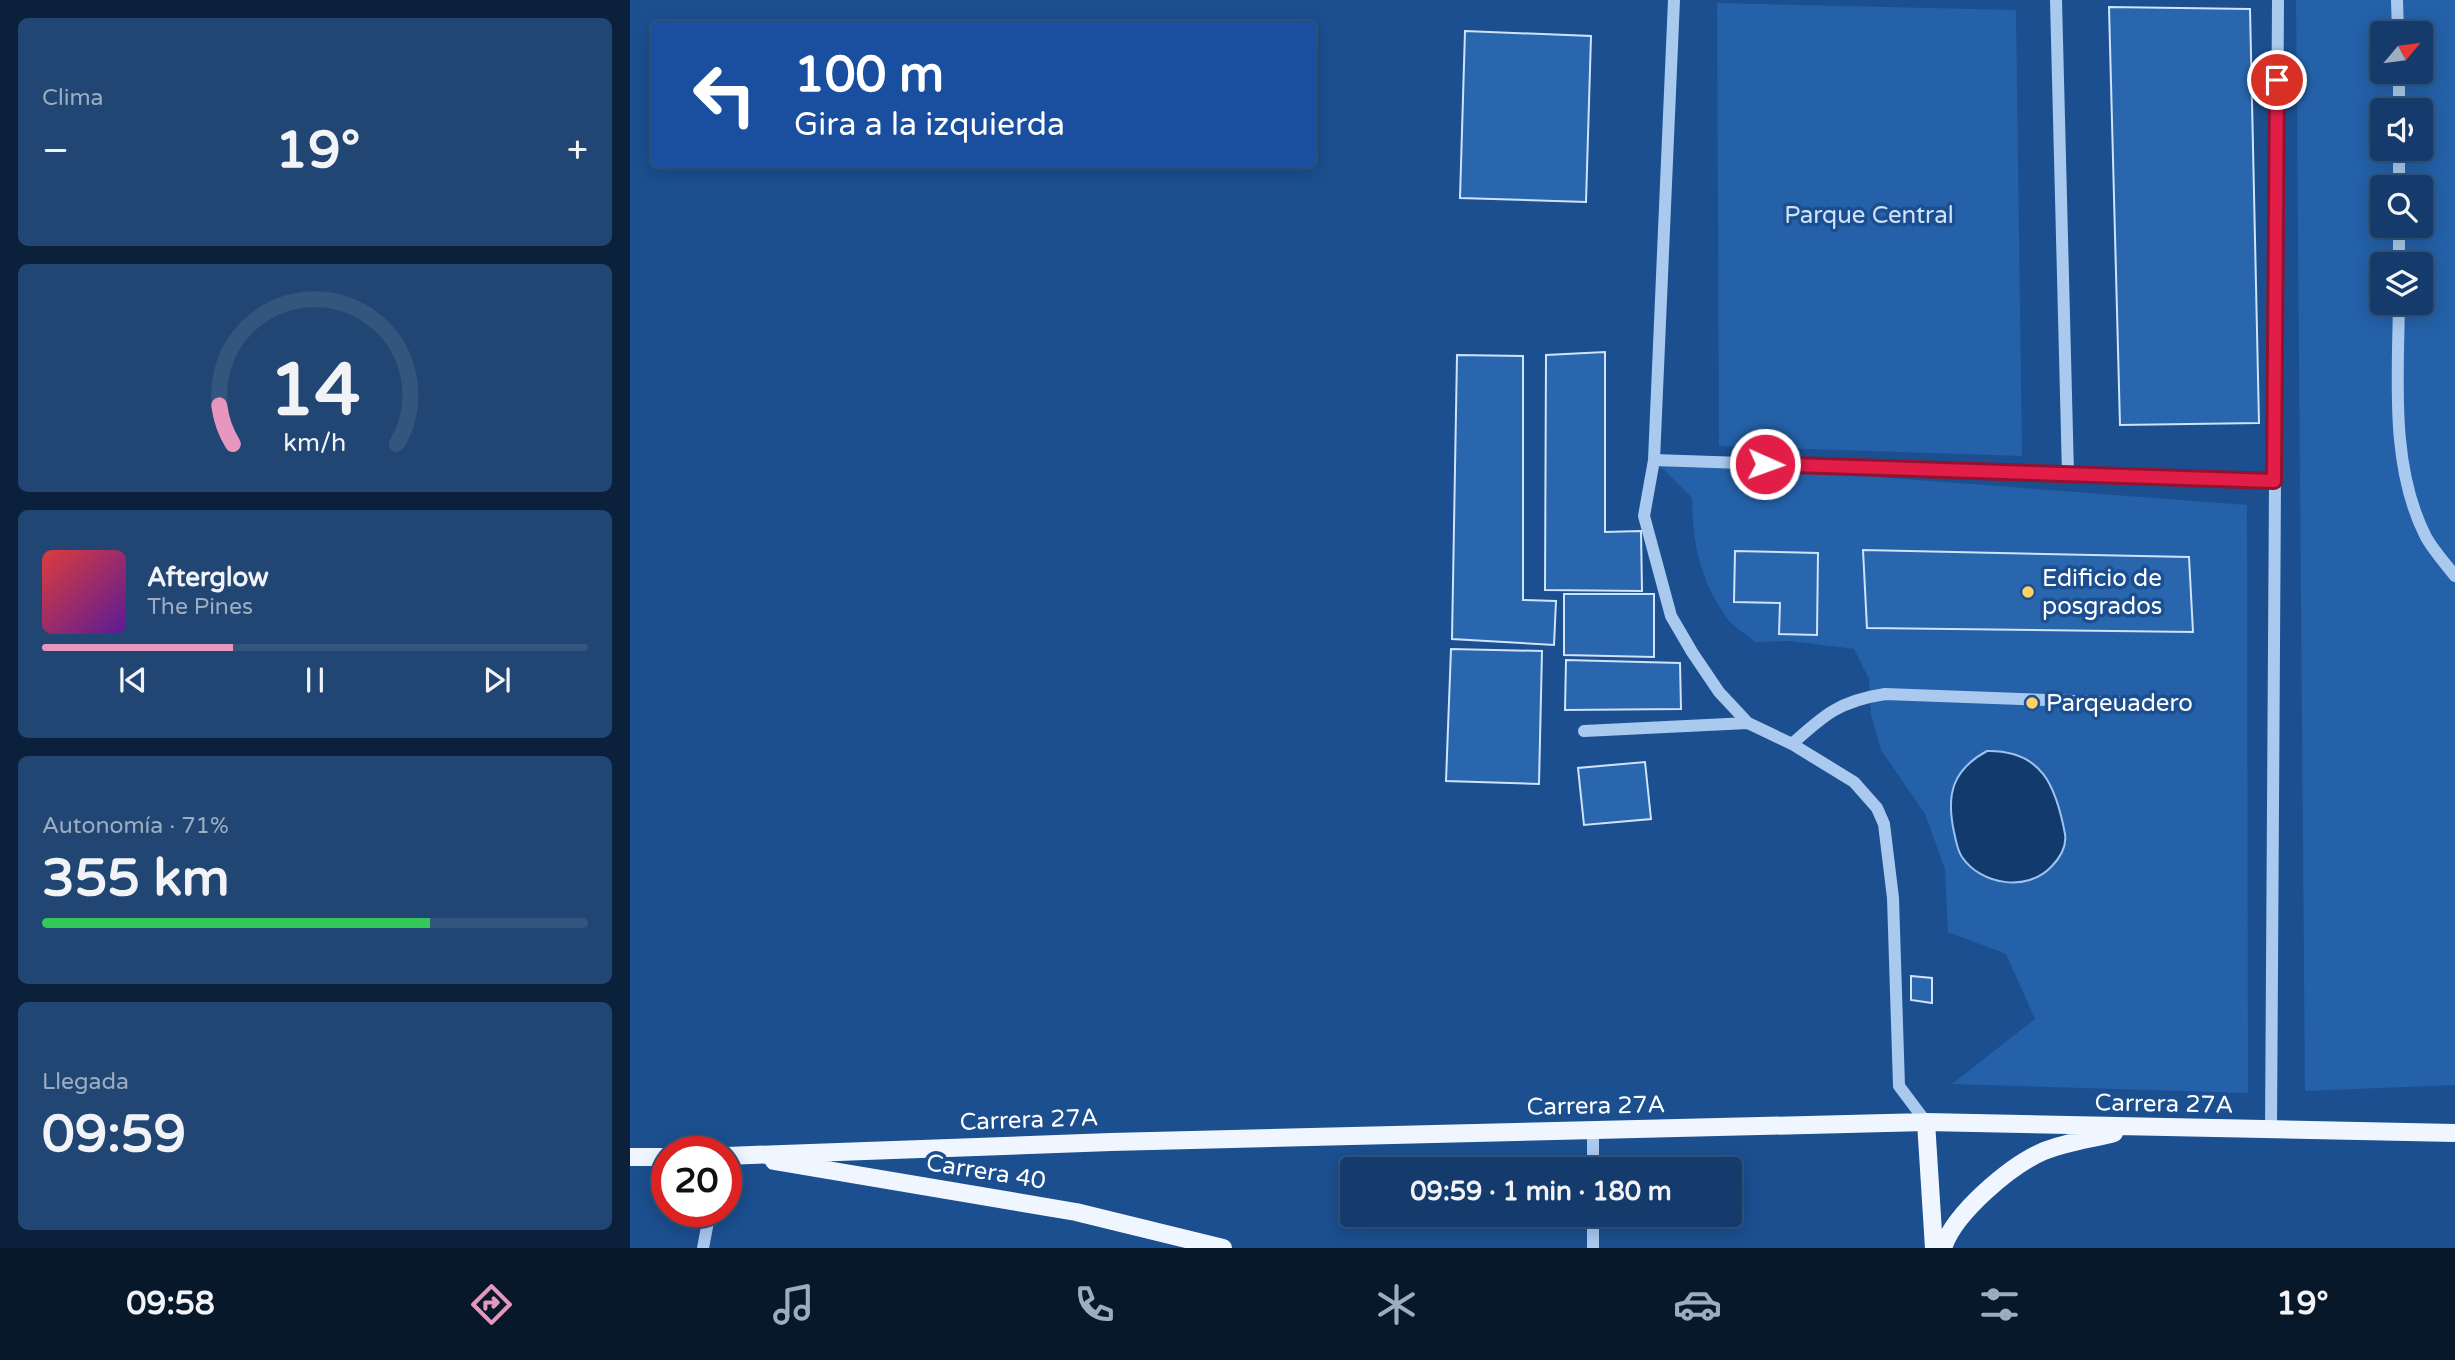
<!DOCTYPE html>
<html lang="es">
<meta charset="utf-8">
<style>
body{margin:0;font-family:"Varela Round",sans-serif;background:#214673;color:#f1f3f6;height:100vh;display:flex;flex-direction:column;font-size:26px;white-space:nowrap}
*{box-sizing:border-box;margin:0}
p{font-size:23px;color:#9dadc1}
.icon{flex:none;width:38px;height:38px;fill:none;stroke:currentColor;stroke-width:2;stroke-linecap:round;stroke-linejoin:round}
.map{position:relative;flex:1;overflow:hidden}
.details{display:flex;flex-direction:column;gap:18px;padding:18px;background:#0b203b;width:630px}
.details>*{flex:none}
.banner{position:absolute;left:21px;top:21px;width:665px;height:147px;border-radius:7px;box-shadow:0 4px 18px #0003,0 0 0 2px #33557e;background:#1a4fa0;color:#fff;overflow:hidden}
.needle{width:46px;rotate:61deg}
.fabs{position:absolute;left:1740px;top:21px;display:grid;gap:14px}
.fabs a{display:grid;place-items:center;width:63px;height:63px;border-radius:7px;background:#143b6b;box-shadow:0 4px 18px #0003,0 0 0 2px #33557e;font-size:35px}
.speed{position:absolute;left:21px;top:1136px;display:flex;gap:14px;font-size:35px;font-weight:700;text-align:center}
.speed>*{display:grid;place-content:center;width:91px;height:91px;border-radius:50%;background:#143b6b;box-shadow:0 4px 18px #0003,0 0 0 2px #33557e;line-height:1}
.speed .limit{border:10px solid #d22;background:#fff;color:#111}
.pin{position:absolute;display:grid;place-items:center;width:60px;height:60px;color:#fff;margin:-30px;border:4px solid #fff;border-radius:50%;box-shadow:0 2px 7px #0007}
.me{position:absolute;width:77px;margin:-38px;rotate:92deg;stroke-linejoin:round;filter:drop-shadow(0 0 5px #0008)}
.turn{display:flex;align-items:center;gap:24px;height:147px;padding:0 28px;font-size:32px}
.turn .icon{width:91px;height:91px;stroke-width:2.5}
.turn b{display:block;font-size:49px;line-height:60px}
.big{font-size:52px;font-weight:700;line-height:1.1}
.details .card{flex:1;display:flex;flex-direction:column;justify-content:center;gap:10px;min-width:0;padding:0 24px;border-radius:10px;background:#214673}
.details .dial{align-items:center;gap:0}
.dial svg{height:182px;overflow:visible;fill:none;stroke:#33557e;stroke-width:7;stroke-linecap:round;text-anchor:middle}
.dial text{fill:#f1f3f6;stroke:none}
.song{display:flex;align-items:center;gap:21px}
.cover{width:84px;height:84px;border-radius:10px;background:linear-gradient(135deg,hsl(0 70% 55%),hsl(270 70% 35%))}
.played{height:7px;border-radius:4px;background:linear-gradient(90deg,#e797bd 35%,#33557e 35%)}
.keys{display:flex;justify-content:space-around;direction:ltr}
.heat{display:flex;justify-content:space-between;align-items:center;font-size:38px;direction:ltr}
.charge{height:10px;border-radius:5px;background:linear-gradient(90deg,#34c759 71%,#33557e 0)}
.trip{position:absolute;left:710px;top:1157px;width:402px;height:70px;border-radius:7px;background:#143b6b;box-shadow:0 4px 18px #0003,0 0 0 2px #33557e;font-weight:700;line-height:70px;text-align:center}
.tabs{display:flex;height:112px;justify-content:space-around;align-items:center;background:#08182b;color:#9dadc1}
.tabs .icon{width:49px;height:49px}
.tabs .active{color:#e797bd}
.tabs b{font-size:32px;color:#f1f3f6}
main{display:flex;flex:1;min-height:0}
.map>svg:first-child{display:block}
.green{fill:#2461a8;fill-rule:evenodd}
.water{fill:#123a6d;stroke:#9cc4f0;stroke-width:2}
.building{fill:#2a66ad;stroke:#cfe3fa;stroke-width:2}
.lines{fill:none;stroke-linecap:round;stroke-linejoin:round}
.minor{stroke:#a9c9ee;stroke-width:12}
.major{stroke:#f0f6ff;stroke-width:18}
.route-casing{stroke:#92132f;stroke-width:18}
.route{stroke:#e11d48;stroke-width:12}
.poi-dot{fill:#ffd166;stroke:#1b4f8f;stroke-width:2.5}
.labels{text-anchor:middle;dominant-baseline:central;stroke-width:7;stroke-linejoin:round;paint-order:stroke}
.park-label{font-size:24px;fill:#cfe3fa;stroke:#1b4f8f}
.poi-label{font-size:24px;fill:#fff;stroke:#1b4f8f;text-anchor:start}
.street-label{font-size:24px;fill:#fff;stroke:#1b4f8f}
</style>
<main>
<section class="details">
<div class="card"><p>Clima</p>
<div class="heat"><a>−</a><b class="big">19°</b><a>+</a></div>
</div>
<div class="card dial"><svg viewBox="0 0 100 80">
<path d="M14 69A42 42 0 1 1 86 69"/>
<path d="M14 69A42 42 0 0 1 8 52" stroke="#e797bd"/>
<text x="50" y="56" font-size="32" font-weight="700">14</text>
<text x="50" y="72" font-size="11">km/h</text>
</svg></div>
<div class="card">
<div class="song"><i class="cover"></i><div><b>Afterglow</b><p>The Pines</p></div></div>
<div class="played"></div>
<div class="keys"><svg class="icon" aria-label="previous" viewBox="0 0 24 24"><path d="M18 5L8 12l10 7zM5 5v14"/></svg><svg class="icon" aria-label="pause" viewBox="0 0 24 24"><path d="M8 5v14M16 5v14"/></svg><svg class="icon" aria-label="next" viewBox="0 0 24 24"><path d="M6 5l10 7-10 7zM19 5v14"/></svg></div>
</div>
<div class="card"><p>Autonomía · 71%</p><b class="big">355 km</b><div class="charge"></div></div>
<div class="card"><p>Llegada</p><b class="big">09:59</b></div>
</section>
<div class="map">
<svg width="1825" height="1248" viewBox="0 0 1825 1248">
<rect width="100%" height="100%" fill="#1b4f8f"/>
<!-- green -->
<path class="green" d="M1666,0h159v1085l-150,6zM1752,33h38v39h-38zM1752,110h38v39h-38zM1752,187h38v39h-38zM1752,264h38v39h-38z
M1087,3l299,7 6,446 -303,-10z
M1024,460l593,45 1,588 -296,-9 83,-65 -29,-65 -58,-22 -3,-63 -20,-55 -44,-64 -10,-35 -2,-36 -15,-30 -64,-8 -35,1c-9,-8 -23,-16 -29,-25 -26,-37 -34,-76 -34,-119z"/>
<!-- water -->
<path class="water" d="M1357,751c55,-1 69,35 78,83 2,13 -5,24 -14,33 -24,25 -70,18 -89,-10 -5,-7 -6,-17 -8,-25 -8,-37 -2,-62 33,-81z"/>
<!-- building -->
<path class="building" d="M1479,7l141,2 9,414 -139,2z
M835,31l126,5 -5,166 -126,-4z
M975,352v180l36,-1 1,60 -97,-1 1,-235z
M827,355l66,1v244l33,1 -2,44 -102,-6z
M1233,550l326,7 4,75 -326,-4z
M1105,551l83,2 -1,82 -38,-1 1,-31 -46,-1z
M934,594h90v63l-90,-2z
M821,649l91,2 -3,133 -93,-3z
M936,660l114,3 1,46 -116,1z
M1015,762l6,57 -67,6 -6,-57z
M1281,976l21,2v25l-21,-3z"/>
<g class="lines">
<!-- minor -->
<path class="minor" d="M1044,0l-20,460 -10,56 27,100 21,36 27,40 29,31 44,21 62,38 23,26 7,16 9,74 6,188 27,36
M1426,0l12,474
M1767,0l1,33
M1769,72v38
M1769,187v-38
M1769,264v-38
M1769,303c-1,76 -9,164 27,234 7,13 19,26 29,39
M1024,460l621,21
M954,731l164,-8
M1162,744c33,-30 48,-43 93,-50l244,9
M963,1130v39
M1641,1131l7,-1131
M963,1214v34
M73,1248l7,-37"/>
<!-- major -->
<path class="major" d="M1296,1122l8,126
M96,1156l385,-14 815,-20 529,11
M0,1157h37
M144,1161l302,51 147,36
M1313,1248c11,-35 68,-83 101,-97 22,-9 47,-12 70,-18"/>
</g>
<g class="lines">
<defs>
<path id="route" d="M1135,464l509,17 3,-401"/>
</defs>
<!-- route casing -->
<use href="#route" class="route-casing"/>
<!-- route -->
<use href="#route" class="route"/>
</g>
<!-- markers -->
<g class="poi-dot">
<circle cx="1398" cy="592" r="7"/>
<circle cx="1402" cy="703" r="7"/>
</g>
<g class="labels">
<!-- park labels -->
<g class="park-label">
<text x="1239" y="215">Parque Central</text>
</g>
<!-- poi labels -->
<g class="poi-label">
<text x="1412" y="578">Edificio de<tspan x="1412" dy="28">posgrados</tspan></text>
<text x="1416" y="703">Parqeuadero</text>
</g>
<!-- street labels -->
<g class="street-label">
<text transform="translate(1534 1104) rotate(1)">Carrera 27A</text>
<text transform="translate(966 1106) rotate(-1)">Carrera 27A</text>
<text transform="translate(399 1120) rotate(-2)">Carrera 27A</text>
<text transform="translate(356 1172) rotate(9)">Carrera 40</text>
</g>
</g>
</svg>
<div class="fabs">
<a><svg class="needle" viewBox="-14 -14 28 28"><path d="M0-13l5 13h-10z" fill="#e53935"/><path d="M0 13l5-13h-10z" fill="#9dadc1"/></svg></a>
<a><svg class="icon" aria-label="sound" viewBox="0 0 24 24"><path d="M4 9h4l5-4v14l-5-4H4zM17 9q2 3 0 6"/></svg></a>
<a><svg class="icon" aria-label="search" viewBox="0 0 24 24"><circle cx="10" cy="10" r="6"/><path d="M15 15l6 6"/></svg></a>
<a><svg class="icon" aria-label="layers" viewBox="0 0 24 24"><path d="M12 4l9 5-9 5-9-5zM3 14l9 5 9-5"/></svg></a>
</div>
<div class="speed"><div class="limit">20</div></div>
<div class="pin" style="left:1647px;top:80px;background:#d93025"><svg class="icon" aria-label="arrive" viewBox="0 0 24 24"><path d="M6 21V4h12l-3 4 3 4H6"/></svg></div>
<svg class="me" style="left:1135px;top:464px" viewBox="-20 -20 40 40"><circle r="17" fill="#e11d48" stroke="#fff" stroke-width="3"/><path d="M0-11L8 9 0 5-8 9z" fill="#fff"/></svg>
<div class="trip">09:59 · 1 min · 180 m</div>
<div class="banner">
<div class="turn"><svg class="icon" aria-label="left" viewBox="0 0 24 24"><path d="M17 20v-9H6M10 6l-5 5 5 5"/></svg><div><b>100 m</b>Gira a la izquierda</div></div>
</div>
</div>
</main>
<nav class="tabs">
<b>09:58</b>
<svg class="icon active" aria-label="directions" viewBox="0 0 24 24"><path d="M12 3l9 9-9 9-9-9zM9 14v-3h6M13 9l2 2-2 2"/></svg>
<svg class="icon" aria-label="music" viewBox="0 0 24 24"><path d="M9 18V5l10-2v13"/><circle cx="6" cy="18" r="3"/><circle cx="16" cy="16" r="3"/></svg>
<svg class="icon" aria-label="phone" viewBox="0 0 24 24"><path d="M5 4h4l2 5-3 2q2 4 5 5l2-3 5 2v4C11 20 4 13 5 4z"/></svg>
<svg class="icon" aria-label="climate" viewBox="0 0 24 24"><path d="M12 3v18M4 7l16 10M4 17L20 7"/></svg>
<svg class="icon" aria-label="car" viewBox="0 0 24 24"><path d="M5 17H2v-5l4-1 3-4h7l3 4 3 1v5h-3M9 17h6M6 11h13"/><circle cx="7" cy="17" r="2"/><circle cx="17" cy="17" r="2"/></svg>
<svg class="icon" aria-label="filters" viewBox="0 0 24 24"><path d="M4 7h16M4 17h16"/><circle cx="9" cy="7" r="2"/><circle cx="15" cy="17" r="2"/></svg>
<b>19°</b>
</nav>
